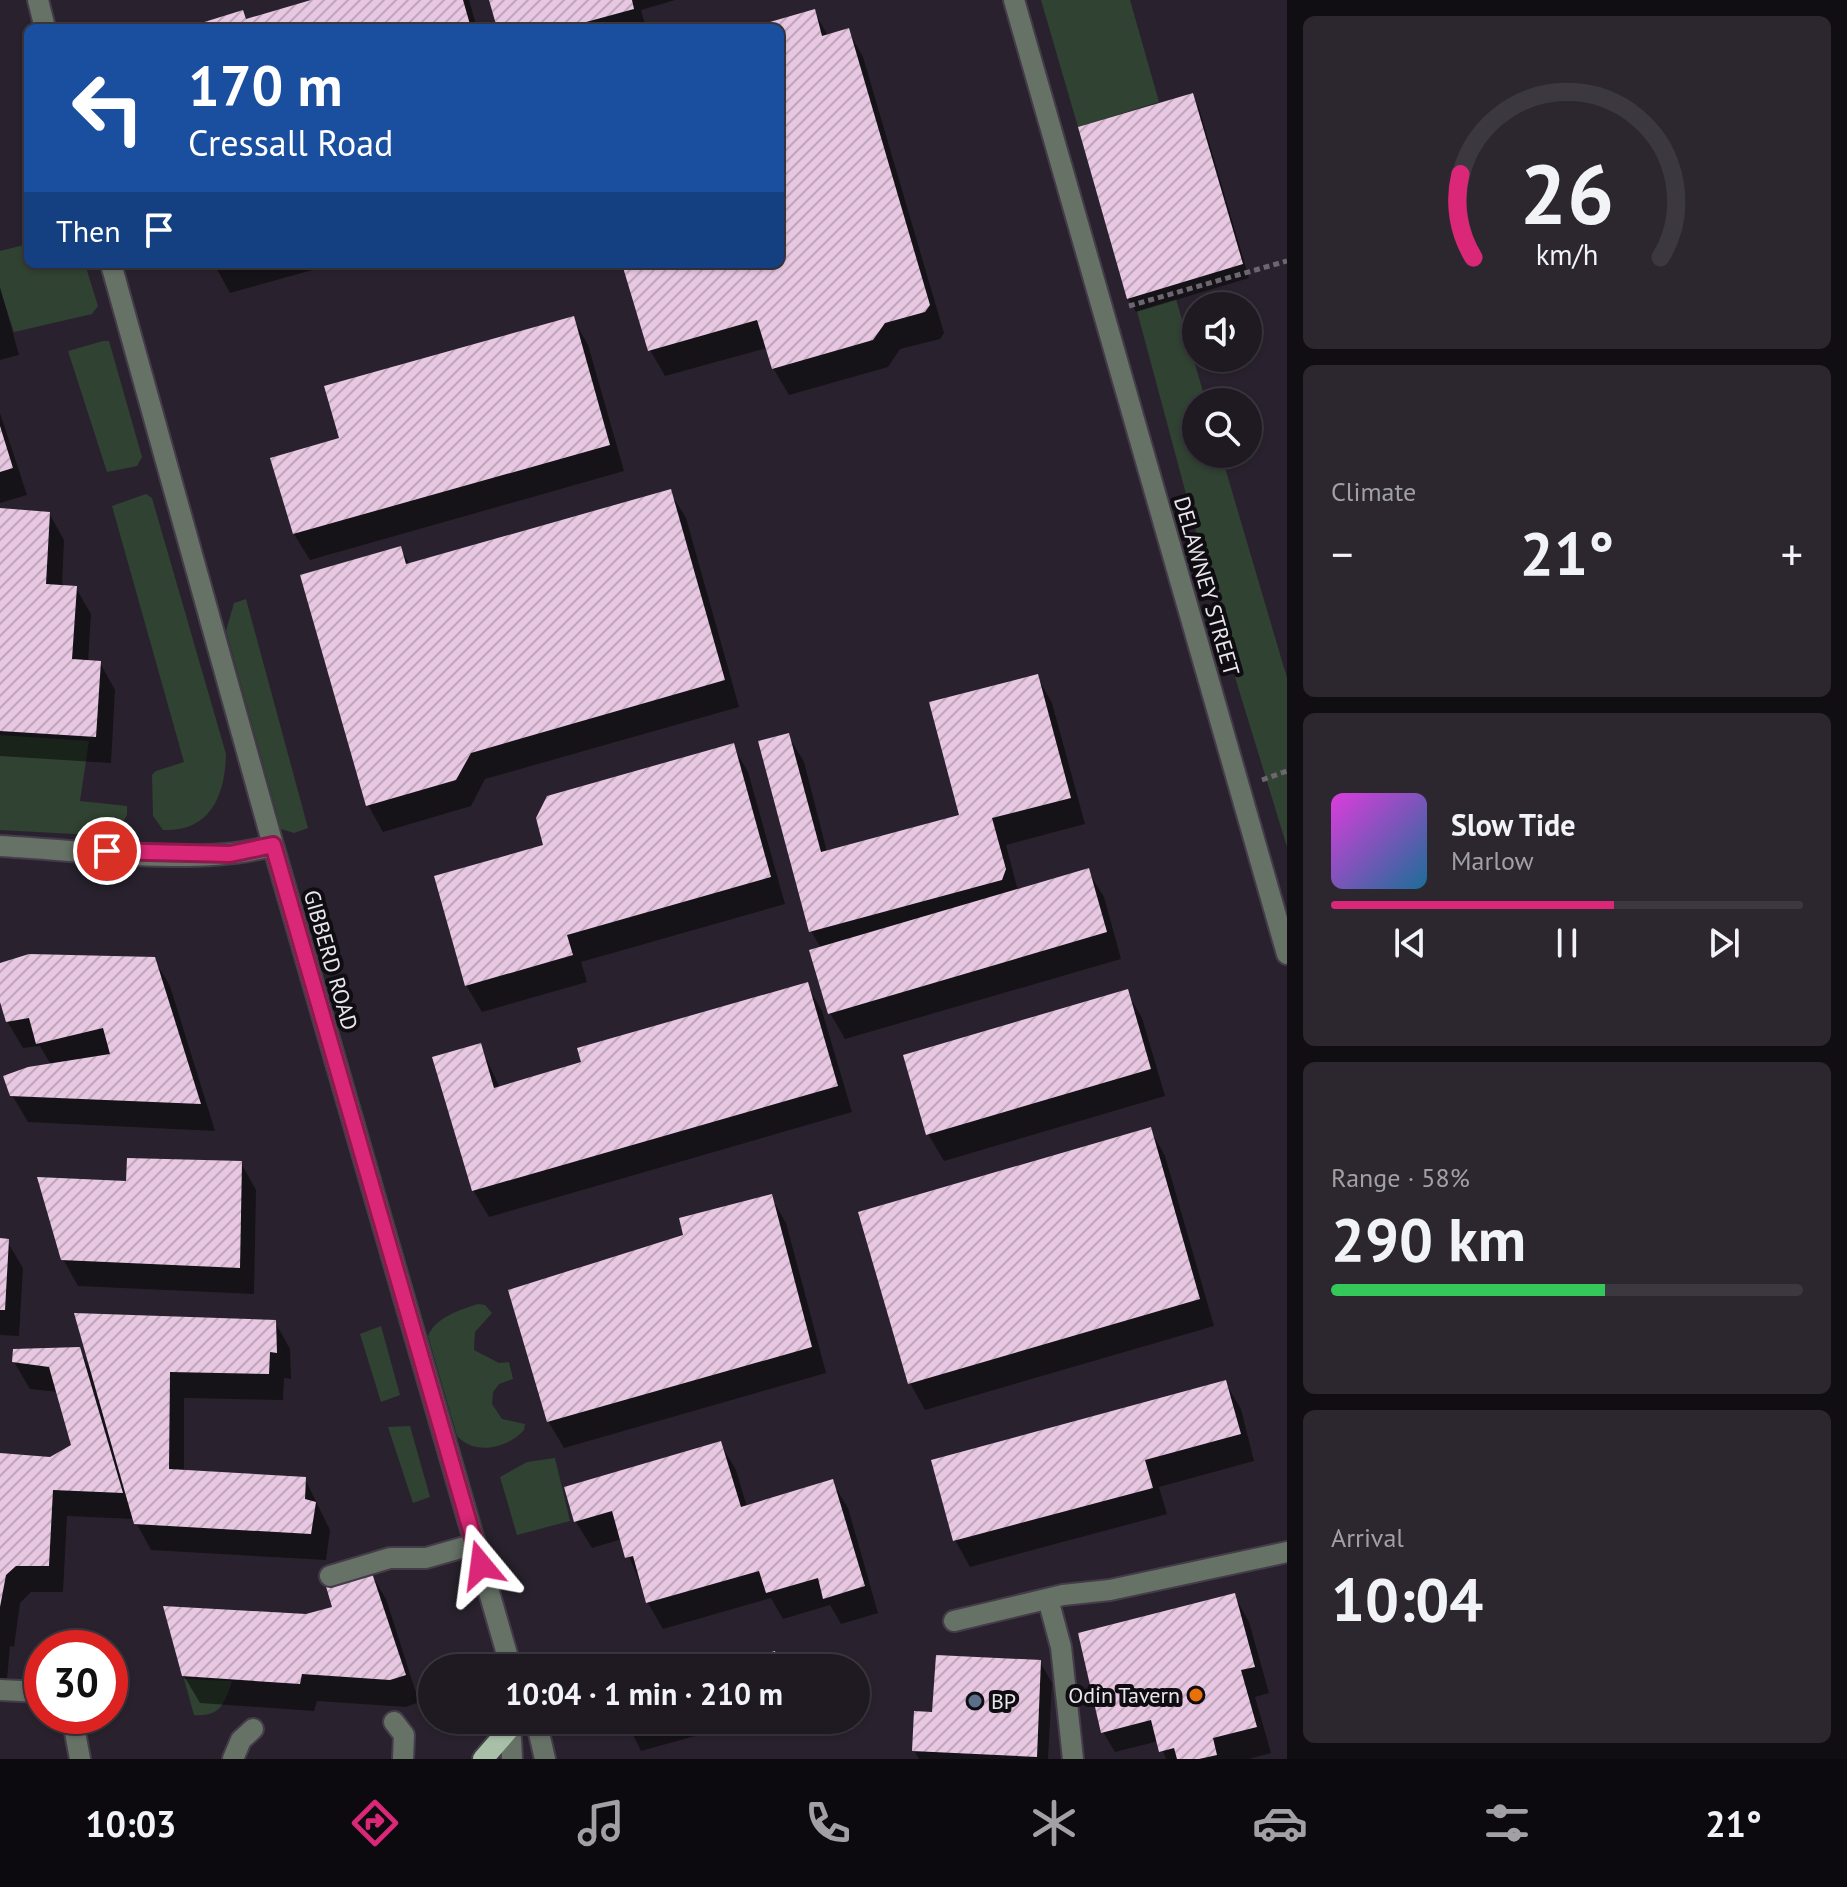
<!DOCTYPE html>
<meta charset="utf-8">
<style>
body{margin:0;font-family:"PT Sans",sans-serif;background:#2c272f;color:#f1f3f6;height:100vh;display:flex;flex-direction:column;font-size:30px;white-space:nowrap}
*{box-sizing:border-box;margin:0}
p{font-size:26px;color:#a1a1a5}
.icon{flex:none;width:44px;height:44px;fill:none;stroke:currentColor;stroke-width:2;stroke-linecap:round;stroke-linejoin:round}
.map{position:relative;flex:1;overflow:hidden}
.details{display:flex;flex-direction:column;gap:16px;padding:16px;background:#110e13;width:560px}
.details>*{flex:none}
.banner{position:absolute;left:24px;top:24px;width:760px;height:244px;border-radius:12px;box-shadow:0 2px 6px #0004,0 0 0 2px #3c3840;background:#1a4fa0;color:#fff;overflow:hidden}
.fabs{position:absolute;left:1182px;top:292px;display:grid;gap:16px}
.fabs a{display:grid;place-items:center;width:80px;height:80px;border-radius:50%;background:#1f1a22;box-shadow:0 2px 6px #0004,0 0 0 2px #3c3840;font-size:40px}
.speed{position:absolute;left:24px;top:1630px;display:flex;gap:16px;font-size:40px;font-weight:700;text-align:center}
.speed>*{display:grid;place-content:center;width:104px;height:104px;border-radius:50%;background:#1f1a22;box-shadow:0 2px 6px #0004,0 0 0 2px #3c3840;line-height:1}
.speed .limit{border:12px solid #d22;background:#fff;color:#111}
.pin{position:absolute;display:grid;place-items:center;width:68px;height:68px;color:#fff;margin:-34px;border:4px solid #fff;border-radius:50%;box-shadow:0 2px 8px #0007}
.me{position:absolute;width:88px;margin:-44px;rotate:344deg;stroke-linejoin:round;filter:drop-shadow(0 0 6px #0008)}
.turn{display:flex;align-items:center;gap:28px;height:168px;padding:0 32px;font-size:36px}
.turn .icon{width:104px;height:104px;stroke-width:2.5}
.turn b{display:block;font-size:56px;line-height:68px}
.then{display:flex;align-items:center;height:76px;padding:0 32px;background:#0003;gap:16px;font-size:30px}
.big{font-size:60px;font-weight:700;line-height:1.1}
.details .widget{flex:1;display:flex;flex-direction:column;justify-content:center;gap:12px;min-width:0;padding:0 28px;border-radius:12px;background:#2c272f}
.details .dial{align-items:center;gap:0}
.dial svg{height:208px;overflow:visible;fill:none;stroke:#3c3840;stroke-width:7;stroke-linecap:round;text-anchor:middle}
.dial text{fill:#f1f3f6;stroke:none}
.song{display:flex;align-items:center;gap:24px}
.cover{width:96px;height:96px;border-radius:12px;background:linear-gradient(135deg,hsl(300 70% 55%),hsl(200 70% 35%))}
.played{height:8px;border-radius:4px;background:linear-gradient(90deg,#db2777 60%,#3c3840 60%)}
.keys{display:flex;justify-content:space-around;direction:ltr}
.heat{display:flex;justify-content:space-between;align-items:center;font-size:44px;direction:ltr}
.charge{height:12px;border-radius:6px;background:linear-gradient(90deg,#34c759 58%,#3c3840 0)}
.trip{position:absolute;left:418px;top:1654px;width:452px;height:80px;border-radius:40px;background:#1f1a22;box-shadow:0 2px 6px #0004,0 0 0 2px #3c3840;font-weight:700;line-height:80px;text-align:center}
.menu{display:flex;height:128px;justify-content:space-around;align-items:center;background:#0c0a0e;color:#a1a1a5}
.menu .icon{width:56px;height:56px}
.menu .current{color:#db2777}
.menu b{font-size:36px;color:#f1f3f6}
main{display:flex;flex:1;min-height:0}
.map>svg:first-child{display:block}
.green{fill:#304232}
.shadow{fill:#0007}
.building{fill:url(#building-hatch)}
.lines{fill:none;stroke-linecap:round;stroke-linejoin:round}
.minor-casing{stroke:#443d49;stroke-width:24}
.major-casing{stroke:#443d49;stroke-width:24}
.path{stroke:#6c6671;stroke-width:5;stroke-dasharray:6 4;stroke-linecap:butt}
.minor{stroke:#677267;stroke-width:20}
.major{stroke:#a8c0a8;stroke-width:20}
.route-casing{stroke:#8e194d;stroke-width:20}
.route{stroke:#db2777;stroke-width:14}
.food-dot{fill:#e8710a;stroke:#100d12;stroke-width:3}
.service-dot{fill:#5c6f8a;stroke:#100d12;stroke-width:3}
.labels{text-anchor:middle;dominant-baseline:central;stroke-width:8;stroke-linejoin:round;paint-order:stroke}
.street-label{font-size:22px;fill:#eae6ee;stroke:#100d12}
.poi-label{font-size:22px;fill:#eae6ee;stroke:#100d12;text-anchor:end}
</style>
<main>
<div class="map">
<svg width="1287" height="1759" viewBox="0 0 1287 1759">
<defs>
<pattern id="building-hatch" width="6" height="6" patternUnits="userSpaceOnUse" patternTransform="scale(2)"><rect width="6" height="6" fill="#e7c7e1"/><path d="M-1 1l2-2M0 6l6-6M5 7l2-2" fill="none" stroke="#bfa6ba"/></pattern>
</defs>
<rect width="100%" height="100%" fill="#29222e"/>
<!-- green -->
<path class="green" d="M1041,0h89l29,102 -81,25z
M28,244v20h57l13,42 -6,8 -78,18 -14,-43v-38z
M1176,299l30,103h-10v52h25l66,224v169l-52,-170 -98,-366z
M103,341h6l33,116 -5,9 -30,6 -39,-121z
M146,494l6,4 74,256c-1,42 -16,78 -63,76l-10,-14 -1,-41 4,-4 28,-9 -72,-256z
M246,599l62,229 -14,5 -13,-4 -55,-198 8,-28z
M0,735l89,6 -9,60 47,5v9l-8,14 -26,6 -93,-5z
M478,1304l7,1 7,8 -17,19 -1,18 25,13 10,-1 4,17 -14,5 -6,8 -1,12 10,15 23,5 -1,6c-16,18 -49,26 -67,6l-29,-100c8,-19 32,-26 50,-32z
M381,1326l19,69 -19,7 -21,-68z
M410,1426l20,71 -17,6 -25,-76z
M555,1458l15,63 -53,14 -17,-58 27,-15z
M184,1679l48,2c-7,22 -11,36 -38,34z"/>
<!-- shadow -->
<path class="shadow" d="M319,0h150l8,28h-288l53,-15 5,8z
M491,0h184l-34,10 5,18h-147z
M814,11l14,25 20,-6 15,27 81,276 -4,6 -40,10 -12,18 -99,28 -16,-27 -6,-20 -102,28 -15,-26 -26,-86h156v-236h-24z
M1192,95l7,13 50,170 -113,34 -8,-14z
M214,264h120l-104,29z
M0,287l19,68 -19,5z
M573,318l15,27 36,126 -314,89 -16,-26 -21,-75 68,-19z
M0,413l27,82 -27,8z
M670,492l16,26 53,189 -254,72 -14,27 -88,26 -15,-27 32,-257 10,17z
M0,510l49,3 15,27 -2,47 14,1 15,26 -3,48 12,1 15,27 -4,73 -111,-7z
M1037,676l15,27 33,121 -79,21 12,46 70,-20 16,26 17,62 -276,80 -15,-26 -9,-65 -10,-17 -23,-196 16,27 23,90 134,-36z
M733,746l15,26 37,132 -204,58 6,20 -105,30 -16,-27 79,-138z
M154,959l16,27 45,145 -187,-9 -16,-27 39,-30 -11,-19 -17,2 -16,-27 -7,-27v-29z
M807,985l15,26 30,101 -363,105 -16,-27 7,-145 20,43 84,-24z
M1127,992l15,26 23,78 -221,65 -16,-27z
M1150,1129l15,27 49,170 -289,84 -15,-27z
M241,1163l15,27 -2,104 -176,-8 -15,-27 65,-76z
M771,1197l15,26 40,150 -262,75 -16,-27 50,-155 42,-18 46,-11z
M0,1240l7,1 16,27 -4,68 -19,-1z
M275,1322l15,27 1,30 -7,-1 -1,22 -99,-2v74l121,7 25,51 -4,30 -175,-10 -17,-31 -67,-3 -4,76h-32l-11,11 -6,44 -4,-1 -4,44 -6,-1v-234l51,4 22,-13 -15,-54 -28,-3 -16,-27 65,-13 11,19z
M1225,1382l16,27 13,52 -95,26 8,27 -197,53 -15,-27 -22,-79z
M720,1443l16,27 11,37 85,-25 16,26 30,105 -37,11 -11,-19 -47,14 -12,-21 -108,31 -15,-26 -26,-64 -30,9 -16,-26 -10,-33z
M370,1572l16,27 33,103 -13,5 -89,-6 -3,10 -114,-8 -16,-27 122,-60 29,-7z
M1234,1595l15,27 20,71 -14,4 16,56 -22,6h-83l-7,-18 -44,11 -12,-20z
M1040,1662l12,21 -4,76h-129l-5,-9 20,-36z
M626,1720h127l-112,31z"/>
<!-- building -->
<path class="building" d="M311,0h152l8,28h-286l58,-18 3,9z
M489,0h143l2,9 -70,19h-67z
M815,9l7,27 27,-8 81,277 -5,7 -40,11 -12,17 -101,29 -15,-49 -109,31 -26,-87h158v-236l-28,-1z
M1193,93l50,171 -116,35 -49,-172z
M574,316l36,129 -317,89 -23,-76 69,-20 -15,-52z
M0,426l13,42 -13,4z
M671,489l54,191 -254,73 -15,27 -90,26 -66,-231 101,-29 5,18z
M0,508l50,4 -4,72 31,2 -5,73 29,2 -5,76 -96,-6z
M1038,674l33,124 -79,20 14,51 -4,11 -193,52 -51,-191 31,-8 32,119 138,-37 -30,-113z
M734,743l37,134 -204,58 6,20 -108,31 -31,-110 109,-31 -7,-27 11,-22z
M1089,868l18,64 -279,82 -19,-64z
M29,954l126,3 46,147 -191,-8 -7,-20 25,-9 82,-13 -7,-26 -67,16 -7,-26 -23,4 -6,-20v-39z
M808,982l30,104 -366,105 -40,-134 49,-14 13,45 87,-26 -4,-14z
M1128,989l23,80 -225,66 -23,-80z
M1151,1127l49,172 -292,85 -50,-172z
M127,1158l115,3 -2,107 -179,-8 -24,-83 89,4z
M772,1194l40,153 -265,75 -39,-132 175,-55 -4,-17z
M0,1238l9,1 -4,71h-5z
M74,1313l202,7 1,33 -7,-1 -1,22 -99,-2 -1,97 137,8 -1,22 11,3 -5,32 -177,-10z
M80,1347l43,146 -70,-3 -4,76h-33l-10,9 -6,32v-154l50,4 21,-12 -22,-78 -37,-5 1,-13z
M1226,1380l15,54 -96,26 8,28 -200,53 -22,-81z
M721,1441l20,66 92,-28 32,107 -42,13 -5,-21 -52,15 -7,-22 -113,32 -13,-47 -8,2 -13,-47 -38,11 -10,-35z
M371,1570l35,105 -16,5 -88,-6 -2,10 -118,-8 -19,-70 143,8 26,-7 -7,-24z
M1235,1593l20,74 -14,3 16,57 -44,11 4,17 -18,4h-22l-3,-11 -15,4 -8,-32 -50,13 -23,-100z
M775,1651l4,17h-62v-1z
M936,1655l105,5 -4,97 -125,-6 2,-40 18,1z
M624,1720h43v1l-39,11z"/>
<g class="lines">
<defs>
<path id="minor" d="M38,0l7,28
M1014,0l273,954
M111,264l162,581 238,823
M0,846c74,4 206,21 273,-1
M330,1576l60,-18h36l49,-14
M1048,1599l13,48 12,112
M954,1621l109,-26 47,-5 177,-38
M0,1690l42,2
M72,1716l8,43
M510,1720l2,39
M536,1720l9,39
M394,1722l10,13 -1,24
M233,1759l8,-19 12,-11"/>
<path id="major" d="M483,1759l27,-31"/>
</defs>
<!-- minor casing -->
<use href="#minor" class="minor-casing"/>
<!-- major casing -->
<use href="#major" class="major-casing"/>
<!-- path -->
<path class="path" d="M1129,306l158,-45
M1262,780l25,-9"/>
<!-- minor -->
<use href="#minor" class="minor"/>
<!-- major -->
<use href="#major" class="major"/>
</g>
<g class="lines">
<defs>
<path id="route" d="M107,851l123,3 43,-9 208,720"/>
</defs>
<!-- route casing -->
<use href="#route" class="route-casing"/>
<!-- route -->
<use href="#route" class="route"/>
</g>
<!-- markers -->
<circle class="food-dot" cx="1196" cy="1695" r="8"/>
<circle class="service-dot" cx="975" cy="1701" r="8"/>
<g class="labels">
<!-- street labels -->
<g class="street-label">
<text transform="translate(1207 586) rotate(74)">DELAWNEY STREET</text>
<text transform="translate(331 960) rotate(74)">GIBBERD ROAD</text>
</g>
<!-- poi labels -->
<g class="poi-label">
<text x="1180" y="1695">Odin Tavern</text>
<text x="991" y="1701" text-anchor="start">BP</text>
</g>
</g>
</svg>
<div class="fabs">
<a><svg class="icon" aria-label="sound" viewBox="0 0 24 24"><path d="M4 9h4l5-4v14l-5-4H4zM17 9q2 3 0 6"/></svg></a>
<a><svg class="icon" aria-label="search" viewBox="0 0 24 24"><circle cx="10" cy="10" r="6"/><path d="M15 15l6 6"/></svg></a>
</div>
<div class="speed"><div class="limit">30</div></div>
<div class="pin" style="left:107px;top:851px;background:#d93025"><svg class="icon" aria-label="arrive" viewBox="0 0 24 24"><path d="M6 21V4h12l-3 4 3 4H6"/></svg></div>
<svg class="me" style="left:481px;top:1565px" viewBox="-20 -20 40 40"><path d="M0-17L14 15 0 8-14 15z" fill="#db2777" stroke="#fff" stroke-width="4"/></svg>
<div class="trip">10:04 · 1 min · 210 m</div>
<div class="banner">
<div class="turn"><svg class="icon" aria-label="left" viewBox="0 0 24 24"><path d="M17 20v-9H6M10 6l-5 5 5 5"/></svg><div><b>170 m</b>Cressall Road</div></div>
<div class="then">Then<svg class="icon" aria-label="arrive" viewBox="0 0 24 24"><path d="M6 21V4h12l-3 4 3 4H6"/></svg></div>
</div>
</div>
<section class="details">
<div class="widget dial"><svg viewBox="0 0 100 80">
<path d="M14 69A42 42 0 1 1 86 69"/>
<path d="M14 69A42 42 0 0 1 9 37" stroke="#db2777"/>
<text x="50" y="56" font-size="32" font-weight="700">26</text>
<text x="50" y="72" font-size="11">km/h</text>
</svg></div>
<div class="widget"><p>Climate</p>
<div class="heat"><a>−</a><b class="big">21°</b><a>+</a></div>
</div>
<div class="widget">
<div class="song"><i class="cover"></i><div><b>Slow Tide</b><p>Marlow</p></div></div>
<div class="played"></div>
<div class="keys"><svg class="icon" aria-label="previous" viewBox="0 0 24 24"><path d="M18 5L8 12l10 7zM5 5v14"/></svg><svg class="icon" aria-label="pause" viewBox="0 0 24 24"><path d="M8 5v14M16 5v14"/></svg><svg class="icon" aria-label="next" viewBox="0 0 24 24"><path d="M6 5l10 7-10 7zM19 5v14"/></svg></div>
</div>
<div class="widget"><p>Range · 58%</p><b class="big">290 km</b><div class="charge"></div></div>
<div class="widget"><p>Arrival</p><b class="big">10:04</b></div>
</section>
</main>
<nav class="menu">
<b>10:03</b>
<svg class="icon current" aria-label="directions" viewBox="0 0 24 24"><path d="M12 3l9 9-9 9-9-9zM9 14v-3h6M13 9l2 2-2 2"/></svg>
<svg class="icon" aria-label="music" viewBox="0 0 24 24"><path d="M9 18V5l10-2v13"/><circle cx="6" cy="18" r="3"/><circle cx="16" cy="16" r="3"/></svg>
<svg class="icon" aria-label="phone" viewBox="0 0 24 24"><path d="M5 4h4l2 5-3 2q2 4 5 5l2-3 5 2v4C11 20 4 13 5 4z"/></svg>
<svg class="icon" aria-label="climate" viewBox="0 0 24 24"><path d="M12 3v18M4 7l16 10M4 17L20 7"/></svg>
<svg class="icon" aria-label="car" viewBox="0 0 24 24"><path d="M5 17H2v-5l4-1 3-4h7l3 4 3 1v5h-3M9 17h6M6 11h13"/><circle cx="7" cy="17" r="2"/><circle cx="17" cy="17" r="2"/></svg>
<svg class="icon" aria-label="filters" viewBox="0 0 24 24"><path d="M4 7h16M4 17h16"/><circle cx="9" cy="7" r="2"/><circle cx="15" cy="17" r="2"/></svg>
<b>21°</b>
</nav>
